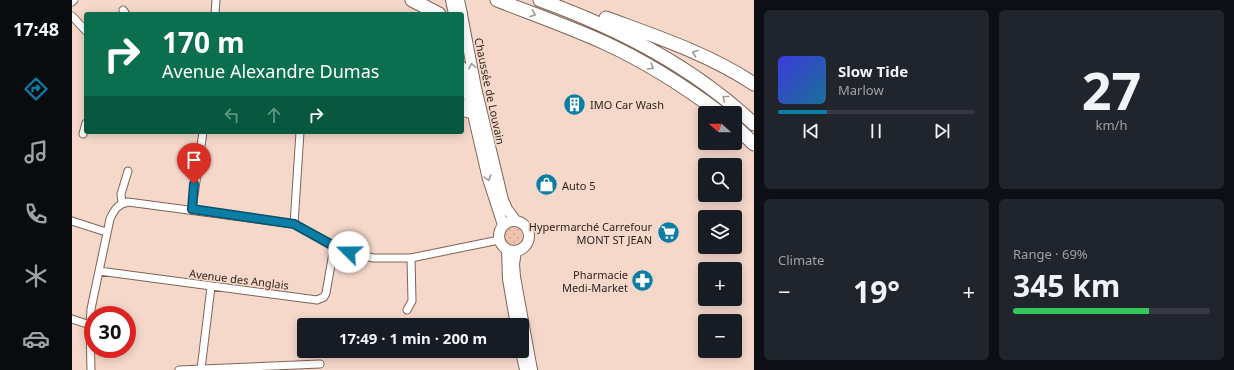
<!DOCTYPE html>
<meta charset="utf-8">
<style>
body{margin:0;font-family:"Noto Sans",sans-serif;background:#20242c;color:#f1f3f6;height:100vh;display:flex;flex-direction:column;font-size:15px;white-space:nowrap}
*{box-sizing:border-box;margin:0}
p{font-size:13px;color:#9ea1a6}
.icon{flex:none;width:22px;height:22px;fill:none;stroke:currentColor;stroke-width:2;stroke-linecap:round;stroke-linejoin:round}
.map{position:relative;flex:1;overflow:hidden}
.drawer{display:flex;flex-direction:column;gap:10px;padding:10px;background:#0d0f14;width:480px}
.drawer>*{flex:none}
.hud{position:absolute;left:12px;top:12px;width:380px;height:122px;border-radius:4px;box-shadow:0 2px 10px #0003;background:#0b6e4f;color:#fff;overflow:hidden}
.needle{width:26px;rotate:291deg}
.fabs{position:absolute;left:626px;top:106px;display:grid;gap:8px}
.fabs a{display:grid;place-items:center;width:44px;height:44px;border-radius:4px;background:#171b24;box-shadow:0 2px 10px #0003;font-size:20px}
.speed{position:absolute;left:12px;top:306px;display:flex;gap:8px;font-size:20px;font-weight:700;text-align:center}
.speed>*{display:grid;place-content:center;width:52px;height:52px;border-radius:50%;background:#171b24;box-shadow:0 2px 10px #0003;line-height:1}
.speed .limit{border:6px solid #d22;background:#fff;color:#111}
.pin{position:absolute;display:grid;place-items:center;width:34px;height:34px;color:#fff;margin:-41px -17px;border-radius:50% 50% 50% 0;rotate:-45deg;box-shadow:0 0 4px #0007}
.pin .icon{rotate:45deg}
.me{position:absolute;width:44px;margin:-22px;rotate:292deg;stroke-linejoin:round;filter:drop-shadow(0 0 3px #0008)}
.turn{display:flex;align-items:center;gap:14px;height:84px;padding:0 12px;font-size:18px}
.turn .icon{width:52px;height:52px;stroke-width:2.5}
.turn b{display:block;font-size:28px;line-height:34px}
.lanes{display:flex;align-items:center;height:38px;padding:0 12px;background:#0003;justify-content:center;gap:20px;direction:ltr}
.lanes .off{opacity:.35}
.big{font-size:30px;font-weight:700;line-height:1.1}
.drawer .tile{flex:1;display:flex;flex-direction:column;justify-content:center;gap:6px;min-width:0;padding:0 14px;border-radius:6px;background:#20242c}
.drawer .dial{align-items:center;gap:0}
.dial b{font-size:52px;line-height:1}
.song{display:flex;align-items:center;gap:12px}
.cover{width:48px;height:48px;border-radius:6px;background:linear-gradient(135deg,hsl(240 70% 55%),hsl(200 70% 35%))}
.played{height:4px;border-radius:2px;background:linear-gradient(90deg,#0c7ea6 25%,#363941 25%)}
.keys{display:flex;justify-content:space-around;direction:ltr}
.heat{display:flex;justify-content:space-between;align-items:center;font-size:22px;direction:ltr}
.charge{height:6px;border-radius:3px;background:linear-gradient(90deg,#34c759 69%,#363941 0)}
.drawer .tiles{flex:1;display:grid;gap:10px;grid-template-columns:repeat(2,1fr)}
.trip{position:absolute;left:225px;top:318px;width:232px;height:40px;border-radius:4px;background:#171b24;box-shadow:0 2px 10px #0003;font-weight:700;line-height:40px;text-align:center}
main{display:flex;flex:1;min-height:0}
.tabs{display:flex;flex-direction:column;width:72px;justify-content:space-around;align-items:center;background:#090b0e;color:#9ea1a6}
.tabs .icon{width:28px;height:28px}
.tabs .on{color:#0c7ea6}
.tabs b{font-size:18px;color:#f1f3f6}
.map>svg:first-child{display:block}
.grass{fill:url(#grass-dots)}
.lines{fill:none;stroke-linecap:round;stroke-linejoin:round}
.street-casing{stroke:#7d6457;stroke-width:9}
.secondary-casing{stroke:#7d6457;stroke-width:12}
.highway-casing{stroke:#7d6457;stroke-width:15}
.street{stroke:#fff;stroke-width:7}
.secondary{stroke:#fff;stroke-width:10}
.highway{stroke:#fff;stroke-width:13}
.oneway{stroke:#9f9a98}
.route-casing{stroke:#08526c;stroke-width:10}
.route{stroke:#0c7ea6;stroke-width:7}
.labels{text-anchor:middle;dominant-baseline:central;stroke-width:3;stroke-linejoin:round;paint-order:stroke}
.street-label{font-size:11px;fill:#291f1a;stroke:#f5d8ca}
.poi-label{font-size:11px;fill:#291f1a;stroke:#f5d8ca;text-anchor:start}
</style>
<main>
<nav class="tabs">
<b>17:48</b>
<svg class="icon on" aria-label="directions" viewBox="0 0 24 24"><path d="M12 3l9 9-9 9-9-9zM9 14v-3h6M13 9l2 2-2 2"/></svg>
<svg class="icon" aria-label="music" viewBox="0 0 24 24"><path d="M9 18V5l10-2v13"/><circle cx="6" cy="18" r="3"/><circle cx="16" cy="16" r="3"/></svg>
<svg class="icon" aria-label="phone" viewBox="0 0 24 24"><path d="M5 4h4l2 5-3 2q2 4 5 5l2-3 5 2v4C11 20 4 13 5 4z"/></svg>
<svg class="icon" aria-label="climate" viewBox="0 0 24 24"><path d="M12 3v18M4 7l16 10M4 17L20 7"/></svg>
<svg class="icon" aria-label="car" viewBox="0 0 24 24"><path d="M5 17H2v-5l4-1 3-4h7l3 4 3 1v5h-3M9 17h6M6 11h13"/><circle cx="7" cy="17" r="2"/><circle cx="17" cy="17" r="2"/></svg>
</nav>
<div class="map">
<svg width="682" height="370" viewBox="0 0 682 370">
<defs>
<pattern id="grass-dots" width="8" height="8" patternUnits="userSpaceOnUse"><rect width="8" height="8" fill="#efc3ac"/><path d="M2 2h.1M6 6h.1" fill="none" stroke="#cda793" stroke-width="1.8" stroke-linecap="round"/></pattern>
</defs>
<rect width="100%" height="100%" fill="#f5d8ca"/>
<!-- grass -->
<path class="grass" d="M432 236a9 9 0 1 1 18 0a9 9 0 1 1-18 0Z"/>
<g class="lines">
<defs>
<path id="street" d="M0,2l2,-2
M51,10l3,4
M143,14l1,-14
M0,16l14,15
M390,102l3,11 8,2
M11,134l3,-11
M50,203l-1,-9 7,-23
M120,209l11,-77
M0,221l34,11
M222,224l6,-92
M27,271l218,29 7,-3 2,-4 8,-46
M335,310l5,-9 -1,-43
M0,319l18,6
M129,369l10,-82
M19,370l-1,-45 1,-16 19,-90c4,-9 8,-15 18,-17l166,22 40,23 29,9 11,2h37l88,-18
M107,370l141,-6"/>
<path id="secondary" d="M379,0l3,14
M387,0l3,14
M390,15l14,73 27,112 4,9 9,12
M390,67l26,112 15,46
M427 236a15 15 0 1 1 30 0a15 15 0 1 1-30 0Z
M435,250l1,29 8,46
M444,251l-2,13 1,13 17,93
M449,351l4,19"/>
<path id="highway" d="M340,0l27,14
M425,0c36,14 73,27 108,43 41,19 79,43 115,70
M468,0c79,29 152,66 214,124
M534,18c51,19 103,36 148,66
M663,126l19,18"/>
</defs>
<!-- street casing -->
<use href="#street" class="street-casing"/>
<!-- secondary casing -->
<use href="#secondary" class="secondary-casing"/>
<!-- highway casing -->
<use href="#highway" class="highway-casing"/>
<!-- street -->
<use href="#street" class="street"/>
<!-- secondary -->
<use href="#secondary" class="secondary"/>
<!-- highway -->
<use href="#highway" class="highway"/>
</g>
<!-- one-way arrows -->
<defs><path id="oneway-chevron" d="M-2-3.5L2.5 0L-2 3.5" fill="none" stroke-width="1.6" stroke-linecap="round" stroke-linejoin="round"/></defs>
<g class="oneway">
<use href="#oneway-chevron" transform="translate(461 14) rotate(21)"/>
<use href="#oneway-chevron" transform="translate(623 53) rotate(-159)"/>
<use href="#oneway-chevron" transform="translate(400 66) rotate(-101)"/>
<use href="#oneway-chevron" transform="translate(579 67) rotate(31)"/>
<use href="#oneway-chevron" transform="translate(653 98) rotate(-142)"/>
<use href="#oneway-chevron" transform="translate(416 178) rotate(74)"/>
</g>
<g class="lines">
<defs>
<path id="route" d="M122,184l-2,25 102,15 40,22 15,6"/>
</defs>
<!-- route casing -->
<use href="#route" class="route-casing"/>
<!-- route -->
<use href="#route" class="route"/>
</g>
<!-- icons -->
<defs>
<symbol id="building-disc" viewBox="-11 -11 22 22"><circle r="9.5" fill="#0c7ea6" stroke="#f5d8ca"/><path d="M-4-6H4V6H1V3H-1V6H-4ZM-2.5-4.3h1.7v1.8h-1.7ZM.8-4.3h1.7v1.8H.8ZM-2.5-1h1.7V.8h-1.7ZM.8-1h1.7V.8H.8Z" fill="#fff"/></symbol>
<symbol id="shop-disc" viewBox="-11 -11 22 22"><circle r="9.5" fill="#0c7ea6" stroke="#f5d8ca"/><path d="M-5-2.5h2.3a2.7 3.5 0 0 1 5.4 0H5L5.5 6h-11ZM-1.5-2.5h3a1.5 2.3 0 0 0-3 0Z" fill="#fff"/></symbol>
<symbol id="supermarket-disc" viewBox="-11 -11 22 22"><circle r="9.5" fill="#0c7ea6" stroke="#f5d8ca"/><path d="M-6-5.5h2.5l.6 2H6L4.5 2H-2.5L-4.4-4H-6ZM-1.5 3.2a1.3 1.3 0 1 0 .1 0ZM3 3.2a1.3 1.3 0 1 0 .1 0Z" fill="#fff"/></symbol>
<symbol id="pharmacy-disc" viewBox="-11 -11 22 22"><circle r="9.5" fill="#0c7ea6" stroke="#f5d8ca"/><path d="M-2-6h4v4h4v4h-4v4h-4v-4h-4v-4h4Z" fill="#fff"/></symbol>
</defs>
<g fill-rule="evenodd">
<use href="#building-disc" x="490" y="92" width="25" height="25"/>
<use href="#shop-disc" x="462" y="172" width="25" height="25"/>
<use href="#supermarket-disc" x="584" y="220" width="25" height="25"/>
<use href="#pharmacy-disc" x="558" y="268" width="25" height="25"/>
</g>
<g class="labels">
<!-- street labels -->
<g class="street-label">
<text transform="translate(418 91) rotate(78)">Chaussée de Louvain</text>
<text transform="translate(167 279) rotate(7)">Avenue des Anglais</text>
</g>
<!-- poi labels -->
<g class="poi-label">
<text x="518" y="104">IMO Car Wash</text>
<text x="490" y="185">Auto 5</text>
<text x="580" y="226" text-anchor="end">Hypermarché Carrefour<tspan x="580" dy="13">MONT ST JEAN</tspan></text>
<text x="556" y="274" text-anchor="end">Pharmacie<tspan x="556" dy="13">Medi-Market</tspan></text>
</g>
</g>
</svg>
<div class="fabs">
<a><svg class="needle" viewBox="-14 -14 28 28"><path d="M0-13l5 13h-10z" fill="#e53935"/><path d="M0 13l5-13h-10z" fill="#9ea1a6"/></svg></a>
<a><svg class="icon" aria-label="search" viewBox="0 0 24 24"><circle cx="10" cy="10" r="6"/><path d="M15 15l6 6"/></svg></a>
<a><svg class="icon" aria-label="layers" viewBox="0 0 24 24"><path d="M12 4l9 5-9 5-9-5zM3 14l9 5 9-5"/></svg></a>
<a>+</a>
<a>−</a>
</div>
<div class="speed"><div class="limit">30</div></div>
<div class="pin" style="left:122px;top:184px;background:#d93025"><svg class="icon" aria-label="arrive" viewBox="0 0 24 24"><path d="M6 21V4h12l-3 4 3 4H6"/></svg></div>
<svg class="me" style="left:277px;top:252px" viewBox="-20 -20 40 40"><circle r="19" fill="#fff"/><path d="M0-13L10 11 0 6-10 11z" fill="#0c7ea6"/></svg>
<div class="trip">17:49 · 1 min · 200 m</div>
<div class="hud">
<div class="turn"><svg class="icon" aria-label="right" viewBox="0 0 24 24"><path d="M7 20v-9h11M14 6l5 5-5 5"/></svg><div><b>170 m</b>Avenue Alexandre Dumas</div></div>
<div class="lanes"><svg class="icon off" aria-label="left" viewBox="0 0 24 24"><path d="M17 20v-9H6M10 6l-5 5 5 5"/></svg><svg class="icon off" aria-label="ahead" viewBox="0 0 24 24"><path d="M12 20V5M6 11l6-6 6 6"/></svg><svg class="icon" aria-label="right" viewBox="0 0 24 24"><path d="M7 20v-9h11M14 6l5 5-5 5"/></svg></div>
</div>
</div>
<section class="drawer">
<div class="tiles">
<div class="tile">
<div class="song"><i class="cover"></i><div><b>Slow Tide</b><p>Marlow</p></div></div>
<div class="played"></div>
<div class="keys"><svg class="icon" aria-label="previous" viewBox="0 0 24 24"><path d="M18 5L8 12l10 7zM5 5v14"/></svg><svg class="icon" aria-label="pause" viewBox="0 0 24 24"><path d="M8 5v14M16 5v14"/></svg><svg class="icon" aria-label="next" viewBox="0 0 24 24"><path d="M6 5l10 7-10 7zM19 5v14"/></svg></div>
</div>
<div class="tile dial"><b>27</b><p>km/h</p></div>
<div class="tile"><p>Climate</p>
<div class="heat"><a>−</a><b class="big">19°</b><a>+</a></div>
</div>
<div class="tile"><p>Range · 69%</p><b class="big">345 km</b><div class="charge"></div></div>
</div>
</section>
</main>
